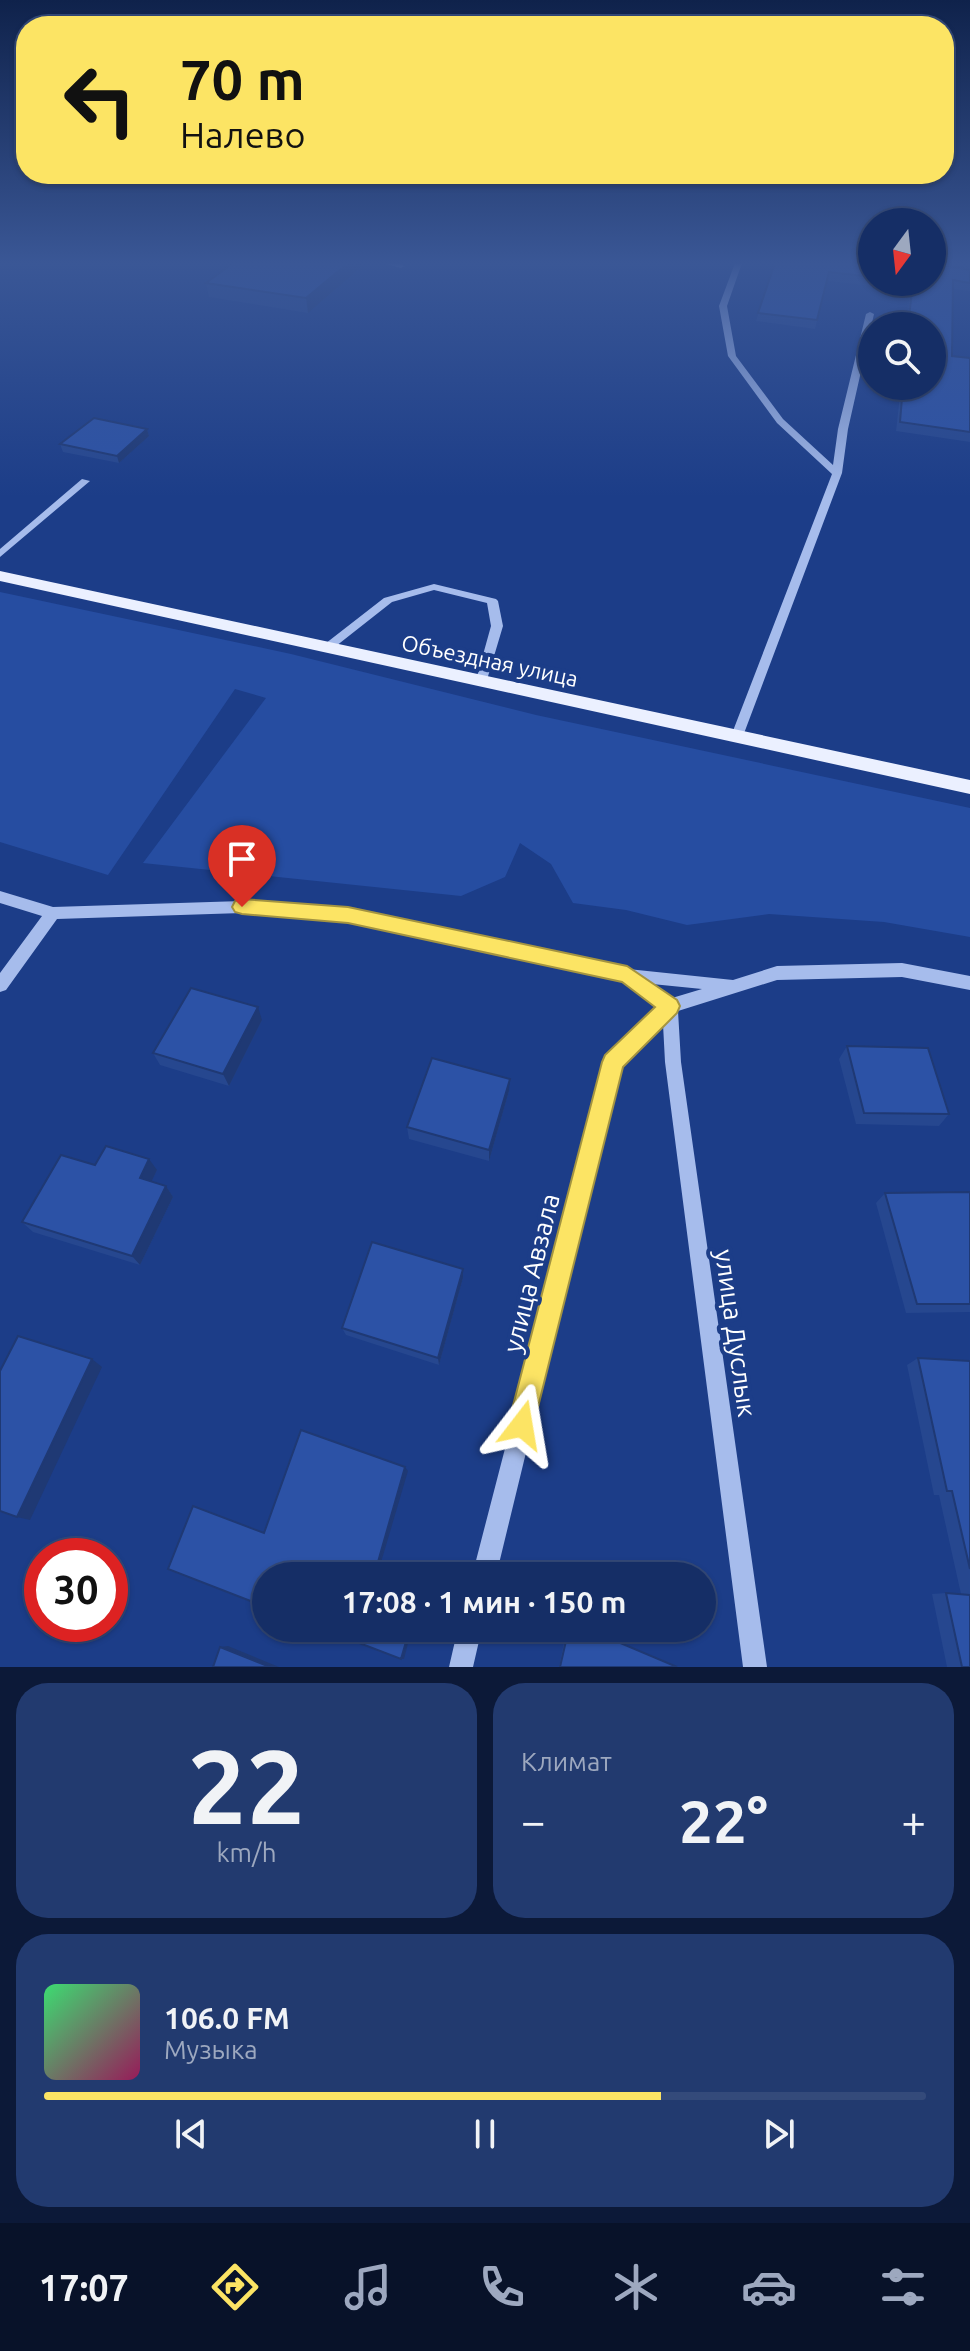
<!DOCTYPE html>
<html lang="ru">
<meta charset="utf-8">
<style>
body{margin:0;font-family:Ubuntu,sans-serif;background:#223a6f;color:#f1f3f6;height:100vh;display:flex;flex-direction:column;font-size:30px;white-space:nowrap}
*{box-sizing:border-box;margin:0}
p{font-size:26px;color:#9da8bf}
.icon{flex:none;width:44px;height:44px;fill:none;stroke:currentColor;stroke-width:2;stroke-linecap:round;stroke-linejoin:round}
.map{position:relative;height:1667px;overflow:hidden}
.drawer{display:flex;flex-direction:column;gap:16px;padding:16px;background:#0c1938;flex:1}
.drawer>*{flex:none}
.guide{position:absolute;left:16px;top:16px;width:938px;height:168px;border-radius:32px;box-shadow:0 2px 6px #0004,0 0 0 2px #344a7a;background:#fce464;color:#111;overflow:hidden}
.needle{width:52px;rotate:195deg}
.tools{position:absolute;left:858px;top:208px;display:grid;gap:16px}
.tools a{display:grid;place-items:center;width:88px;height:88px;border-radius:50%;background:#152e66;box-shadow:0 2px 6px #0004,0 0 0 2px #344a7a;font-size:40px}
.speed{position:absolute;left:24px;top:1538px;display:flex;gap:16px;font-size:40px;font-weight:700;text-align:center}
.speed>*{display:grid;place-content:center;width:104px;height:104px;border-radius:50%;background:#152e66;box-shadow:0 2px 6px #0004,0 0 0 2px #344a7a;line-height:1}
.speed .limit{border:12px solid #d22;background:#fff;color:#111}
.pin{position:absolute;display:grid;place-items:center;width:68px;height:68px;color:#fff;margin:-82px -34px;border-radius:50% 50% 50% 0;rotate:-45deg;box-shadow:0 0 8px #0007}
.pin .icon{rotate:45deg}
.me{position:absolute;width:88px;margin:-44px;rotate:14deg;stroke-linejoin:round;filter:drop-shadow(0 0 6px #0008)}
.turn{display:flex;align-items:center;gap:28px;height:168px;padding:0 32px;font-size:36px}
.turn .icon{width:104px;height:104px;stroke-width:2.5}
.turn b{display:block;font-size:56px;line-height:68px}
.big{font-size:60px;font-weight:700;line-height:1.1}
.drawer .widget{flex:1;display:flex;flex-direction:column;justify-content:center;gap:12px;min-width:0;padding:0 28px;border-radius:32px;background:#223a6f}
.drawer .dial{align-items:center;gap:0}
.dial b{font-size:104px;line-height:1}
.song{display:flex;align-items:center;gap:24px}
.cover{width:96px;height:96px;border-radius:12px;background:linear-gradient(135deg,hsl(140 70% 55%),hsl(330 70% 35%))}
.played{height:8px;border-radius:4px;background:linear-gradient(90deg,#fce464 70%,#344a7a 70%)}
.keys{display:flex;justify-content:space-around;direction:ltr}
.heat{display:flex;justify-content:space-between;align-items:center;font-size:44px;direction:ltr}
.drawer .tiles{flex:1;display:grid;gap:16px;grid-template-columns:1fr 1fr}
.widget:last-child{grid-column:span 2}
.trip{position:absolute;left:252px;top:1562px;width:464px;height:80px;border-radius:40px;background:#152e66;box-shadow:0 2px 6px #0004,0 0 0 2px #344a7a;font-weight:700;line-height:80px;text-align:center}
.tabs{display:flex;height:128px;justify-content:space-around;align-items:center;background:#081229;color:#9da8bf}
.tabs .icon{width:56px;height:56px}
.tabs .current{color:#fce464}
.tabs b{font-size:36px;color:#f1f3f6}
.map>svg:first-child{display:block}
.green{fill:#264da1}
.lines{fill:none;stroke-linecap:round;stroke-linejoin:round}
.minor{fill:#a6bcec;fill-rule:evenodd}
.major{fill:#ebf0ff;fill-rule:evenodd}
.wall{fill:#26478f}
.shaded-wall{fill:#1f3974}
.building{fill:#2c52a6;stroke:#1f3974;stroke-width:2}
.route{fill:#fce464;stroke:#a49441;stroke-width:2}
.labels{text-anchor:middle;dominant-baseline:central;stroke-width:8;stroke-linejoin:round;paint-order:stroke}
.street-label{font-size:22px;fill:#fff;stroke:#1c3d88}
.near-street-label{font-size:26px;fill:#fff;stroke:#1c3d88}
</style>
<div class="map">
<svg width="970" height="1667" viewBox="0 0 970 1667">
<rect width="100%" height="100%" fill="#1c3d88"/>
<!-- green -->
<path class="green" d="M0,592l291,62 245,61 434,93v129l-86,-15 -115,-8 -82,11 -61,-15 -53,-7 -22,-39 -31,-21 -15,34 -44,19 -318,-33 123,-165 -31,-9 -127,186 -108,-33z"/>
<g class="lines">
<!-- minor -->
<path class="minor" d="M383,263h15l7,3 -4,2z
M735,263h7l-15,43 9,50 47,63 50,46 5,-36 28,-115 4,-2 4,2 -26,115 -6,44 -99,263 -6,4 -6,-4 101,-262 -55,-51 -49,-67 -9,-50z
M82,479l8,2 -90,76v-8z
M434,584l62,15 2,2 5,25 -17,57 -4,1 -6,-4 15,-54 -4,-23 -53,-13 -42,12 -61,48h-8l-2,-3 63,-49z
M0,891l53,16 189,-6 106,8 280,60 105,11 44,-14 125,-3 68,13v14l-68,-13 -125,3 -99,31 3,51 86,605h-24l-78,-605 -2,-38 -43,42 -124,510h-24l133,-514 2,-5 51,-50 -35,-26 -275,-60 -106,-8 -185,6 -51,71 -6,2v-19l42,-57 -42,-13zM652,984l50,5 -30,9z
M458,1628h24l-9,39h-24z"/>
<!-- major -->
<path class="major" d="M0,571l970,209v14l-970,-213z"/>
</g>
<!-- wall -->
<path class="wall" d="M366,263l-58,50 -99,-16 -3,-14z
M775,263h97v19h60l38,-12v21l-18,-2v67l18,2v84l-74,-11 5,-45h31v-60h-25l3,-36 -83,-9 -12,48 -59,-8z
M935,263h35v5z
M147,429l2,7 -30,27 -56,-11 -3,-8z
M262,1020l-33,66 -69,-21 -7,-12z
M847,1046l102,68 -10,12 -83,-2 -17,-65z
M509,1091l-20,70 -80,-22 -2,-12z
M95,1165l62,5 -6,12 15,4 7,11 -33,68 -107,-33 -11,-10z
M970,1192v120l-64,1 -30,-110 9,-10z
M463,1269v9l-24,87 -93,-30 -4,-7z
M918,1358l52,3v306h-23l-15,-73 14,-1 15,1 -22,-99h-5l-27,-130z
M567,1628h18l92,39h-118z"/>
<!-- shaded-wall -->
<path class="shaded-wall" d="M348,263h18l-58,50 -2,-15z
M147,429l2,7 -30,27 -2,-7z
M258,1007l4,13 -33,66 -6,-12z
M510,1079l-1,12 -20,70v-11z
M149,1159l8,11 -9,19 -8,-11z
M166,1186l7,11 -33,68 -8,-9z
M463,1269v9l-24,87 -1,-7z
M92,1359l10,8 -72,153 -13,-3z
M405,1467l3,4 -31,105h-3z
M410,1628h2l-8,31h-3z
M228,1646l51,21h-9l-50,-20z"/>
<!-- building -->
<path class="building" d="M233,263h115l-42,35 -100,-15z
M775,263h97v14l-43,-5 -12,48 -59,-7z
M932,263l38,7v13l-17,-3 -1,76 18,2v74l-70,-10 3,-36h29v-60h-24l5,-44h-2h21z
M94,418l53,11 -30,27 -57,-12z
M191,988l67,19 -35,67 -70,-21z
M847,1046l81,2 21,66 -85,-1z
M432,1058l78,21 -21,71 -82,-23z
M106,1146l43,13 -9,19 26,8 -34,70 -110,-34 39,-67 34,10z
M970,1192v112h-53l-32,-111z
M372,1242l91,27 -25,89 -96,-30z
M18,1336l74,23 -75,158 -17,-6v-140z
M918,1358l52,3v208l-18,-78h-5z
M301,1430l104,37 -31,109h-108v31l-98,-38 25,-63 71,27z
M946,1593l24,2v72h-8z
M320,1628h90l-9,31z
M569,1628h16l92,39h-117z
M220,1647l50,20h-57z"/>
<!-- sky -->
<linearGradient id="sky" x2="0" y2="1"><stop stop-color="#0f224b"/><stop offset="0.53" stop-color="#3a5796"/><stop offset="1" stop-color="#3a5796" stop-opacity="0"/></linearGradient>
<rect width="970" height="497" fill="url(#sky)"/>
<!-- route -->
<path class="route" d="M242,899l106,8 279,59 50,34 3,6 -3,7 -54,54 -92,368 -9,4 -10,-4 -4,-10 94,-363 3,-7 50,-48 -33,-25 -274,-59 -106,-9 -7,-2 -3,-5 3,-6z"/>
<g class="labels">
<!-- street labels -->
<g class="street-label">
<text transform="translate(490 660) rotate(12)">Объездная улица</text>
</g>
<!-- near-street labels -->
<g class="near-street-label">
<text transform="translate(531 1273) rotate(-76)">улица Авзала</text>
<text transform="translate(736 1333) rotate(82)">улица Дуслык</text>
</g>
</g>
</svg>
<div class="tools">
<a><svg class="needle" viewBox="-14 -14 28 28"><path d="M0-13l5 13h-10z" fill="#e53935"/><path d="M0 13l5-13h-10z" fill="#9da8bf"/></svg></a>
<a><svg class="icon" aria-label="search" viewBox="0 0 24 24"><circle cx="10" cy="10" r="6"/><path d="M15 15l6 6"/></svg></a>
</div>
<div class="speed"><div class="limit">30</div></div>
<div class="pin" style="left:242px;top:907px;background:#d93025"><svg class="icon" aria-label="arrive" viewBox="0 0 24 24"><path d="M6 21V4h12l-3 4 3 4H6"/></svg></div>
<svg class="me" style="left:522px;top:1425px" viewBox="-20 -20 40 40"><path d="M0-17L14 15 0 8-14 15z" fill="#fce464" stroke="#fff" stroke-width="4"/></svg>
<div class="trip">17:08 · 1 мин · 150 m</div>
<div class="guide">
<div class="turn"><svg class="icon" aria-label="left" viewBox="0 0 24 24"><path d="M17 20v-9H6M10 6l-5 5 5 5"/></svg><div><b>70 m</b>Налево</div></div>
</div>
</div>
<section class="drawer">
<div class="tiles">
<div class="widget dial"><b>22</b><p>km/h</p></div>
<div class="widget"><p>Климат</p>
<div class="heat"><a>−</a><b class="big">22°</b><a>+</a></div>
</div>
<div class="widget">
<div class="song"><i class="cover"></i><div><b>106.0 FM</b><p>Музыка</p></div></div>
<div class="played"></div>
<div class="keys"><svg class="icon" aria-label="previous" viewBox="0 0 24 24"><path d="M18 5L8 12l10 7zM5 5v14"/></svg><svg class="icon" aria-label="pause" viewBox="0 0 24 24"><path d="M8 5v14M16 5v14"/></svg><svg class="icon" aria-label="next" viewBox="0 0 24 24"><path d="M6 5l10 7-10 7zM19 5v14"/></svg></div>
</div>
</div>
</section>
<nav class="tabs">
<b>17:07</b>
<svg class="icon current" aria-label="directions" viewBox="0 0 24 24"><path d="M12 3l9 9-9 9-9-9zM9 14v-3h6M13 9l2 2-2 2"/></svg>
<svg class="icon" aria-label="music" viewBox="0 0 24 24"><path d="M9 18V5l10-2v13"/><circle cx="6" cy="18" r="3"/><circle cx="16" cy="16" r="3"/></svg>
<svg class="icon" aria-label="phone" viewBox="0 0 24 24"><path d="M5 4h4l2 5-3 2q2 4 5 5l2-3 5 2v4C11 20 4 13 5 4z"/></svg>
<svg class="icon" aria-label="climate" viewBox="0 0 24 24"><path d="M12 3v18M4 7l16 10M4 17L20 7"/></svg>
<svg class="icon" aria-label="car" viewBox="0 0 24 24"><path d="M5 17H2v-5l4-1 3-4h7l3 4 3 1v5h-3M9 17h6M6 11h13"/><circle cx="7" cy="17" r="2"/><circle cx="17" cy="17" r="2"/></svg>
<svg class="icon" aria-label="filters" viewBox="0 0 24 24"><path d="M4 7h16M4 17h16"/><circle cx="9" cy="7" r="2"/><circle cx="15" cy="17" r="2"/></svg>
</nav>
